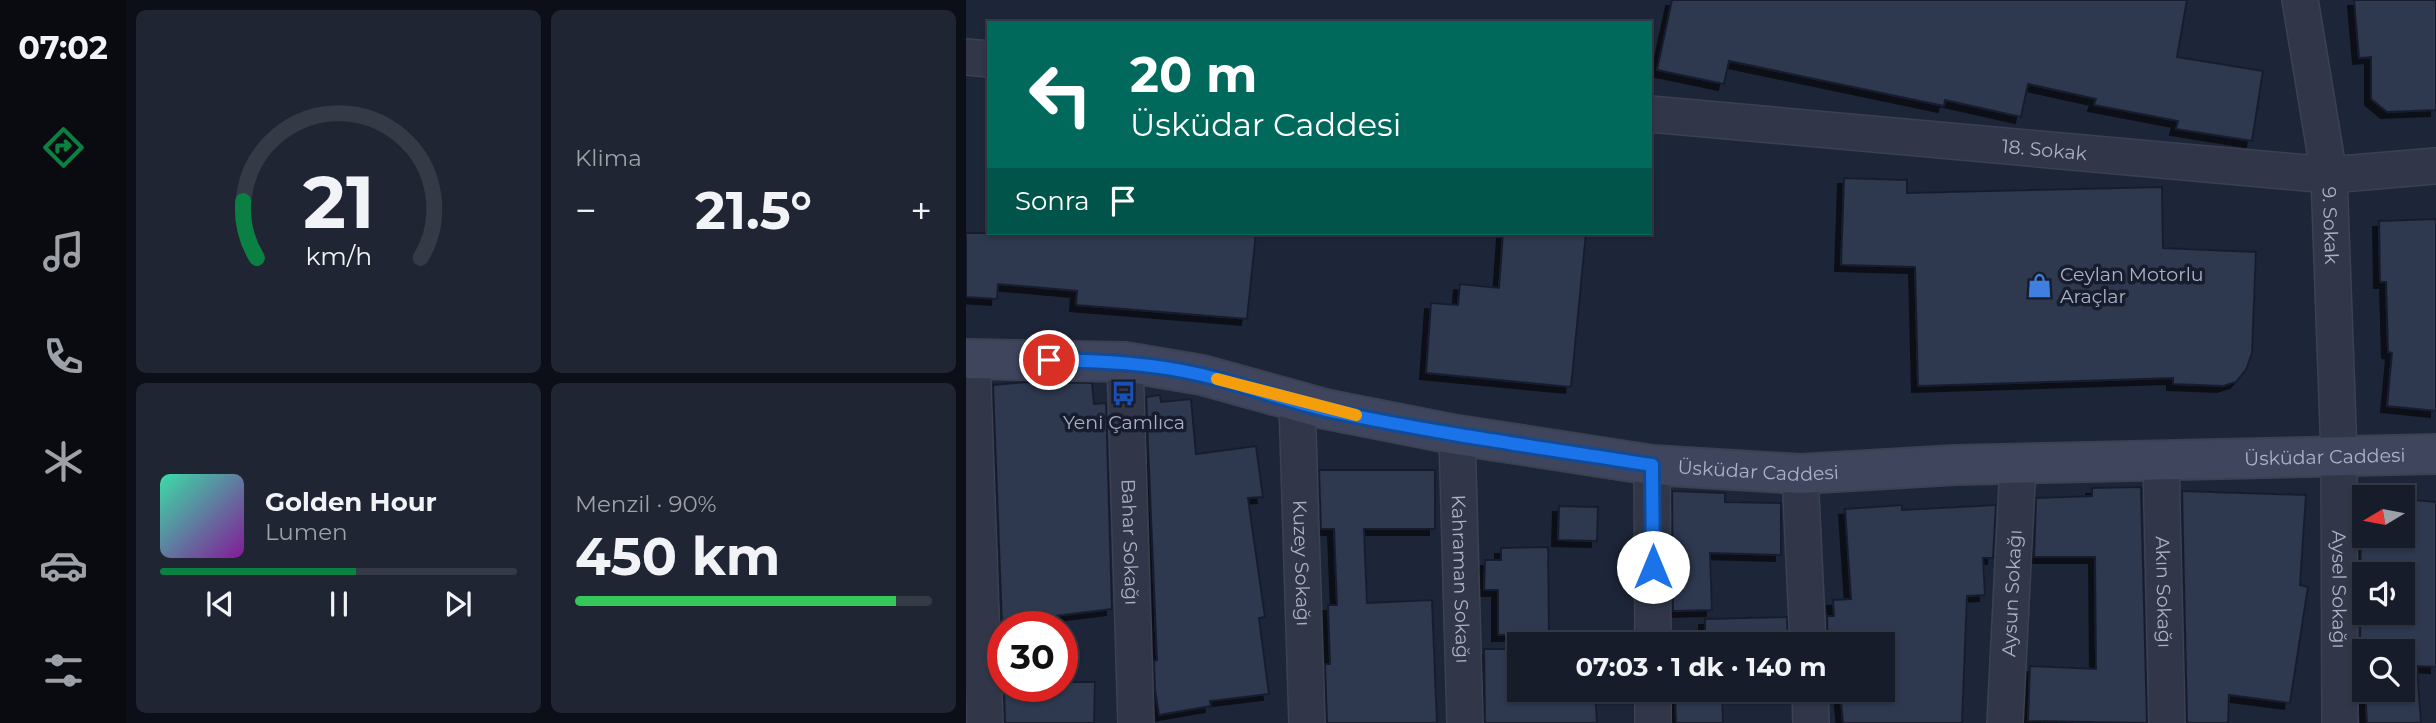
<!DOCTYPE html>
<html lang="tr">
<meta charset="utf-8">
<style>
body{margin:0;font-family:Montserrat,sans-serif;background:#1f2532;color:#f1f3f6;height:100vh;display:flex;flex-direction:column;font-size:26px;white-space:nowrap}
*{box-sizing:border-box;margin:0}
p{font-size:23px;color:#9ea1a8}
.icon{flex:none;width:38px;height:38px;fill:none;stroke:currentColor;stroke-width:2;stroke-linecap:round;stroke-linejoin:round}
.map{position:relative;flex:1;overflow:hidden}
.panel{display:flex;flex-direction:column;gap:10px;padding:10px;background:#0c0f17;width:840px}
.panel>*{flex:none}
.banner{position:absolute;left:21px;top:21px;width:665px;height:214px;border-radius:0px;box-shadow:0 2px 5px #0004,0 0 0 2px #353a47;background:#00695c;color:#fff;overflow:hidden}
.needle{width:46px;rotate:260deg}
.tools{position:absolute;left:1386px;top:485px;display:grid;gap:14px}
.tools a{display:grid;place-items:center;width:63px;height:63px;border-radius:0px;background:#161c2a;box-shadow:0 2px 5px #0004,0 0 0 2px #353a47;font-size:35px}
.speed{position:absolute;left:21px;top:611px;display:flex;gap:14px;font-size:35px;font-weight:700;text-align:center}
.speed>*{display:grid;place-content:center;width:91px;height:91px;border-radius:50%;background:#161c2a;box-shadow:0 2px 5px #0004,0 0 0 2px #353a47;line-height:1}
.speed .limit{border:10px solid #d22;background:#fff;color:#111}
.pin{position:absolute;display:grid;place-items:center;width:60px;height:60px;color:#fff;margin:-30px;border:4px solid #fff;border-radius:50%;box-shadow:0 2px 7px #0007}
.me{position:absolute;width:77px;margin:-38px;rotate:0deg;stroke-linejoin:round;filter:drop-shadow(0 0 5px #0008)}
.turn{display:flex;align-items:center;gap:24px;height:147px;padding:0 28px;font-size:32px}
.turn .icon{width:91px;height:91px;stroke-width:2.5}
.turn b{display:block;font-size:49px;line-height:60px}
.then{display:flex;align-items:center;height:66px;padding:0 28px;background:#0003;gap:14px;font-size:26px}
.big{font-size:52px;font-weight:700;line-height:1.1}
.panel .widget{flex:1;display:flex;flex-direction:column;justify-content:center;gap:10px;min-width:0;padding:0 24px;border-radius:10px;background:#1f2532}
.panel .dial{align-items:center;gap:0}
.dial svg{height:182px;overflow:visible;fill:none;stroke:#353a47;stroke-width:7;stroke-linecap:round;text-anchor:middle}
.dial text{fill:#f1f3f6;stroke:none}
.song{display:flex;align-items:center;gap:21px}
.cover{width:84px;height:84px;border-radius:10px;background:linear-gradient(135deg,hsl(160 70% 55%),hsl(290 70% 35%))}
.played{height:7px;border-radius:4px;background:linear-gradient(90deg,#0b8043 55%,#353a47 55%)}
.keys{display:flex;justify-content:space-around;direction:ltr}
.heat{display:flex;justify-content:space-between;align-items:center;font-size:38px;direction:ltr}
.charge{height:10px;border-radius:5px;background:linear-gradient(90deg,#34c759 90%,#353a47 0)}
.panel .tiles{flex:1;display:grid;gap:10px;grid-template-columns:repeat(2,1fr)}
.trip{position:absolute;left:541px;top:632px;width:388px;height:70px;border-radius:0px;background:#161c2a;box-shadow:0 2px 5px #0004,0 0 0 2px #353a47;font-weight:700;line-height:70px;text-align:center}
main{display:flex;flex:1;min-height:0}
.menu{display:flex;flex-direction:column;width:126px;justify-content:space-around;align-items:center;background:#090b11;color:#9ea1a8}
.menu .icon{width:49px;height:49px}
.menu .active{color:#0b8043}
.menu b{font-size:32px;color:#f1f3f6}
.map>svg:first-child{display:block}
.building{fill:#2f384f;stroke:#191f2f;stroke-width:2;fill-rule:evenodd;filter:url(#shadow)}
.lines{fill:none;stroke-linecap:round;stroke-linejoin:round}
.minor-casing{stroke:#3b4152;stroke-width:38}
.secondary-casing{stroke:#3b4152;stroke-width:42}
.minor{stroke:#313748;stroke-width:35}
.secondary{stroke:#3f455c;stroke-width:38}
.route-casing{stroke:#114b97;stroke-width:18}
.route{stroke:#1a73e8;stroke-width:12}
.slow{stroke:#f59e0b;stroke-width:12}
.labels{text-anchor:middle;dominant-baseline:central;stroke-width:7;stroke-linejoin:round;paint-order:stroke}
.street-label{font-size:19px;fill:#abb1c6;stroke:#171d2d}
.poi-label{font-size:19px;fill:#abb1c6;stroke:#171d2d;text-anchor:start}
</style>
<main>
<nav class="menu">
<b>07:02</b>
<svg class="icon active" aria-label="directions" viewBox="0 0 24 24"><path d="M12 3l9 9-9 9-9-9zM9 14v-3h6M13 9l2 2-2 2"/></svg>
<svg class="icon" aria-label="music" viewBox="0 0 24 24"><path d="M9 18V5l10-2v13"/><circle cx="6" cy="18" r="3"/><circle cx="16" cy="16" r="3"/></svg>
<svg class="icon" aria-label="phone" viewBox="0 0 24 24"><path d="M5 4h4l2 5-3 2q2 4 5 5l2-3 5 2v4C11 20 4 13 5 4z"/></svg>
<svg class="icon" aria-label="climate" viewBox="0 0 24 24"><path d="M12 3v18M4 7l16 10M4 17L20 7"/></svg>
<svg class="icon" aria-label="car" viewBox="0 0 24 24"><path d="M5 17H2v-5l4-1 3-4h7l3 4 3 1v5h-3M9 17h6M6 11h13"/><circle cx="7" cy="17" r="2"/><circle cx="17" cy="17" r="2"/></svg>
<svg class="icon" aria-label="filters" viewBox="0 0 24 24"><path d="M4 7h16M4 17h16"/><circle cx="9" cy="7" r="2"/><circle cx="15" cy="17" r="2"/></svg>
</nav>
<section class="panel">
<div class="tiles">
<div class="widget dial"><svg viewBox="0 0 100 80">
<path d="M14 69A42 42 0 1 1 86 69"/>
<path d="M14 69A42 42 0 0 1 8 44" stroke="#0b8043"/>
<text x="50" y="56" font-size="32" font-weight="700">21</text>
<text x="50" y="72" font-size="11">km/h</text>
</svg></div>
<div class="widget"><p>Klima</p>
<div class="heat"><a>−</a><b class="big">21.5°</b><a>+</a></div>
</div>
<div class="widget">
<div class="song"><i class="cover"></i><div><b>Golden Hour</b><p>Lumen</p></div></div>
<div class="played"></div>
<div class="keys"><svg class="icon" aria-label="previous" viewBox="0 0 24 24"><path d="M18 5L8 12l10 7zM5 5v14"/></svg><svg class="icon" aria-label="pause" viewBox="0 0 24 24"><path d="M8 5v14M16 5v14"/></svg><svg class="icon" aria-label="next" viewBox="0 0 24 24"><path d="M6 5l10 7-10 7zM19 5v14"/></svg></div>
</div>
<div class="widget"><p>Menzil · 90%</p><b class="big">450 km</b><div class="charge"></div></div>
</div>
</section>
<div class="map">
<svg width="1470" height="723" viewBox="0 0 1470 723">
<defs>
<filter id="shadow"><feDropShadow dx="-6" dy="6" stdDeviation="0" flood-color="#0009"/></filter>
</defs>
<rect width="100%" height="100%" fill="#1d2538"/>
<!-- building -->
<path class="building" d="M706,0h515l-10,57 86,14 -11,70 -76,-12 2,-8 -84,-16 2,-6 -68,-15 -7,33 -76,-17 -1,6 -215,-45 -5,23 -67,-14z
M1388,0h82v110l-49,2 -16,-13v-42l-12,1z
M878,178l63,2v13l255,-6 1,61 93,4 -4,101 -6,17 -10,12 -13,4 -50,-2v-6l-255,8 -3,-119 -74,-2z
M1470,219v192l-49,-5 5,-53 -4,-1 -2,-70h-6l-1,-61z
M0,233h290l-9,86 -171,-14 1,-14 -79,-7 -1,15 -31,-2z
M537,233h83l-15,154 -145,-14 5,-70 27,2 2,-21 39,4z
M62,382l64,1 2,21 12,-1 6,206 -64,8v9h-46l-9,-241z
M194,395l1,7 30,-3 5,55 60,-8 7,51 -15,1 17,119 -6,1 10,76 -59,7 1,5 -52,9 -4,-25 -1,-29 3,-1 -11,-263z
M353,470h116v59h-71l3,74 65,-3 5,123h-110l-2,-59h5l-2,-59h9l-3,-76h-13z
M1175,487l6,236 -119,-2 2,-55 66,3 -1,-112h-61l2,-59 56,-2v-8z
M706,491l53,2v9l56,1v52l-71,-2 2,57 -39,1z
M1216,491l124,4 -6,90 8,2 -18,116 -61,-8 -1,28h-41z
M1395,498h3v38h39v-37l33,3v165l-19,-1 4,57h-54l-2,-33h38v-39h-39v29l-1,-20h-3zM1398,574h39v38h-39z
M936,505v5l94,-5 -3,53h-10l2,37 -18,1 -5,127h-119l-3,-33h43v-46h-55l-1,-28h7l-1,-16 18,-1 -6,-90z
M593,506l39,1 -1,34 -39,-1z
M582,547l1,87 -51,1v-45h-14l1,-30h16v-12z
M821,617l1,27h-83v-25z
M518,649h35v41h76l2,33h-112z
M96,682h33l-1,41h-89l-1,-37h58z
M709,690h47l1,33h-47z"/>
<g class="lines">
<defs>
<g id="minor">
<path id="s1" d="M1334,0l29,175 10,279 1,269"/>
<path d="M0,57l23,2"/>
<path id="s2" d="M684,114l679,61 107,-9"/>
<path d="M6,358l13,365"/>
<path id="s3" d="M159,362l11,361"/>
<path id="s4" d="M331,402l10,321"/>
<path id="s5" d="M491,435l8,288"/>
<path id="s6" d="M1195,461l6,262"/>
<path d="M686,465l1,179"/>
<path d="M834,474l8,170"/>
<path d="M687,690v33"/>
<path d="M844,690l1,33"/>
<path id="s7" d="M1039,723l13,-259"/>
</g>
<g id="secondary">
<path id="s8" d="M0,359l159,3 77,13 123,34 132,26 195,30 148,9 156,-9 480,-11"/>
</g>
</defs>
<!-- minor casing -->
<use href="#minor" class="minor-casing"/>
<!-- secondary casing -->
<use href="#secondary" class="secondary-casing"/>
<!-- minor -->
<use href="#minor" class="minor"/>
<!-- secondary -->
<use href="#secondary" class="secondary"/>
</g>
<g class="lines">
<defs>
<path id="route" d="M83,360c52,1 102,3 153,15 42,10 82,25 124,35 108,23 217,38 326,55l1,102"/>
</defs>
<!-- route casing -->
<use href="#route" class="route-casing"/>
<!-- route -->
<use href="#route" class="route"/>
<!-- slow -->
<path class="slow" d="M251,379l139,36"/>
</g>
<!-- icons -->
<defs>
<symbol id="shop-bare" viewBox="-9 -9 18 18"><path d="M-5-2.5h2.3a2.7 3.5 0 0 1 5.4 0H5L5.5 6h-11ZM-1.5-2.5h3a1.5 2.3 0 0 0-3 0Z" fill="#3f7fe0" stroke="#171d2d" stroke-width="2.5" paint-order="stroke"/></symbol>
<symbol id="bus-bare" viewBox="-9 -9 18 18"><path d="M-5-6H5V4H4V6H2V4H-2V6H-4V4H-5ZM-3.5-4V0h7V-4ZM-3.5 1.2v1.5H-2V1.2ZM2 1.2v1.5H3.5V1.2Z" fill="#1a4fb4" stroke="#171d2d" stroke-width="2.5" paint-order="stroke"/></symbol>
</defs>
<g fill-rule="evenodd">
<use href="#shop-bare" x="1056" y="268" width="35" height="35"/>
<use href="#bus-bare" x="140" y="376" width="35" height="35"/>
</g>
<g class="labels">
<!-- street labels -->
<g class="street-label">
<text stroke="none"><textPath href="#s2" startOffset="396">18. Sokak</textPath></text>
<text stroke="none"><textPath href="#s1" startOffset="228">9. Sokak</textPath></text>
<text stroke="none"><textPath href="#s8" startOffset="1370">Üsküdar Caddesi</textPath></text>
<text stroke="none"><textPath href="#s8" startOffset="803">Üsküdar Caddesi</textPath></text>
<text stroke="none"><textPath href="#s3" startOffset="180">Bahar Sokağı</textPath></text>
<text stroke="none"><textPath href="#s4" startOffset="161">Kuzey Sokağı</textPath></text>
<text stroke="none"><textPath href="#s5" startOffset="144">Kahraman Sokağı</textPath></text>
<text stroke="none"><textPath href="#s1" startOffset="592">Aysel Sokağı</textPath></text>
<text stroke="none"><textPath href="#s6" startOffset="131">Akın Sokağı</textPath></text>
<text stroke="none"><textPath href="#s7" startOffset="130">Aysun Sokağı</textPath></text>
</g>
<!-- poi labels -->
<g class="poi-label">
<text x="1094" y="274">Ceylan Motorlu<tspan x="1094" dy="22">Araçlar</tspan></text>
<text x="158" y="422" text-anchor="middle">Yeni Çamlıca</text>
</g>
</g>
</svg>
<div class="tools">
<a><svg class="needle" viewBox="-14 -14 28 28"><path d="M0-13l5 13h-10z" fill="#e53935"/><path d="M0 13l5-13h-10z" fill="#9ea1a8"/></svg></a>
<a><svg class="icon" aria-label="sound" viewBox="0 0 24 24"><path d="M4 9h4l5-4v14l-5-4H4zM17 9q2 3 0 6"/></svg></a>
<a><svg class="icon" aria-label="search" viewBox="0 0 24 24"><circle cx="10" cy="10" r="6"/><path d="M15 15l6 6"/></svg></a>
</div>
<div class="speed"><div class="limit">30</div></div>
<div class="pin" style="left:83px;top:360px;background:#d93025"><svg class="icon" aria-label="arrive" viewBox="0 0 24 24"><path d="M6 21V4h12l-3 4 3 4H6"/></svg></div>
<svg class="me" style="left:687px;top:567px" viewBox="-20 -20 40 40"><circle r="19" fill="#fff"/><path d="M0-13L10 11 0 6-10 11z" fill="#1a73e8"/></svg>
<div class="trip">07:03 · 1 dk · 140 m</div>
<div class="banner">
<div class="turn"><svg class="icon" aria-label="left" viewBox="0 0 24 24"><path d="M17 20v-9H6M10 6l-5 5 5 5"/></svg><div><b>20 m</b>Üsküdar Caddesi</div></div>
<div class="then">Sonra<svg class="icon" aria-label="arrive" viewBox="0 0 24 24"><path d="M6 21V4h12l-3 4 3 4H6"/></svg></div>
</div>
</div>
</main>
